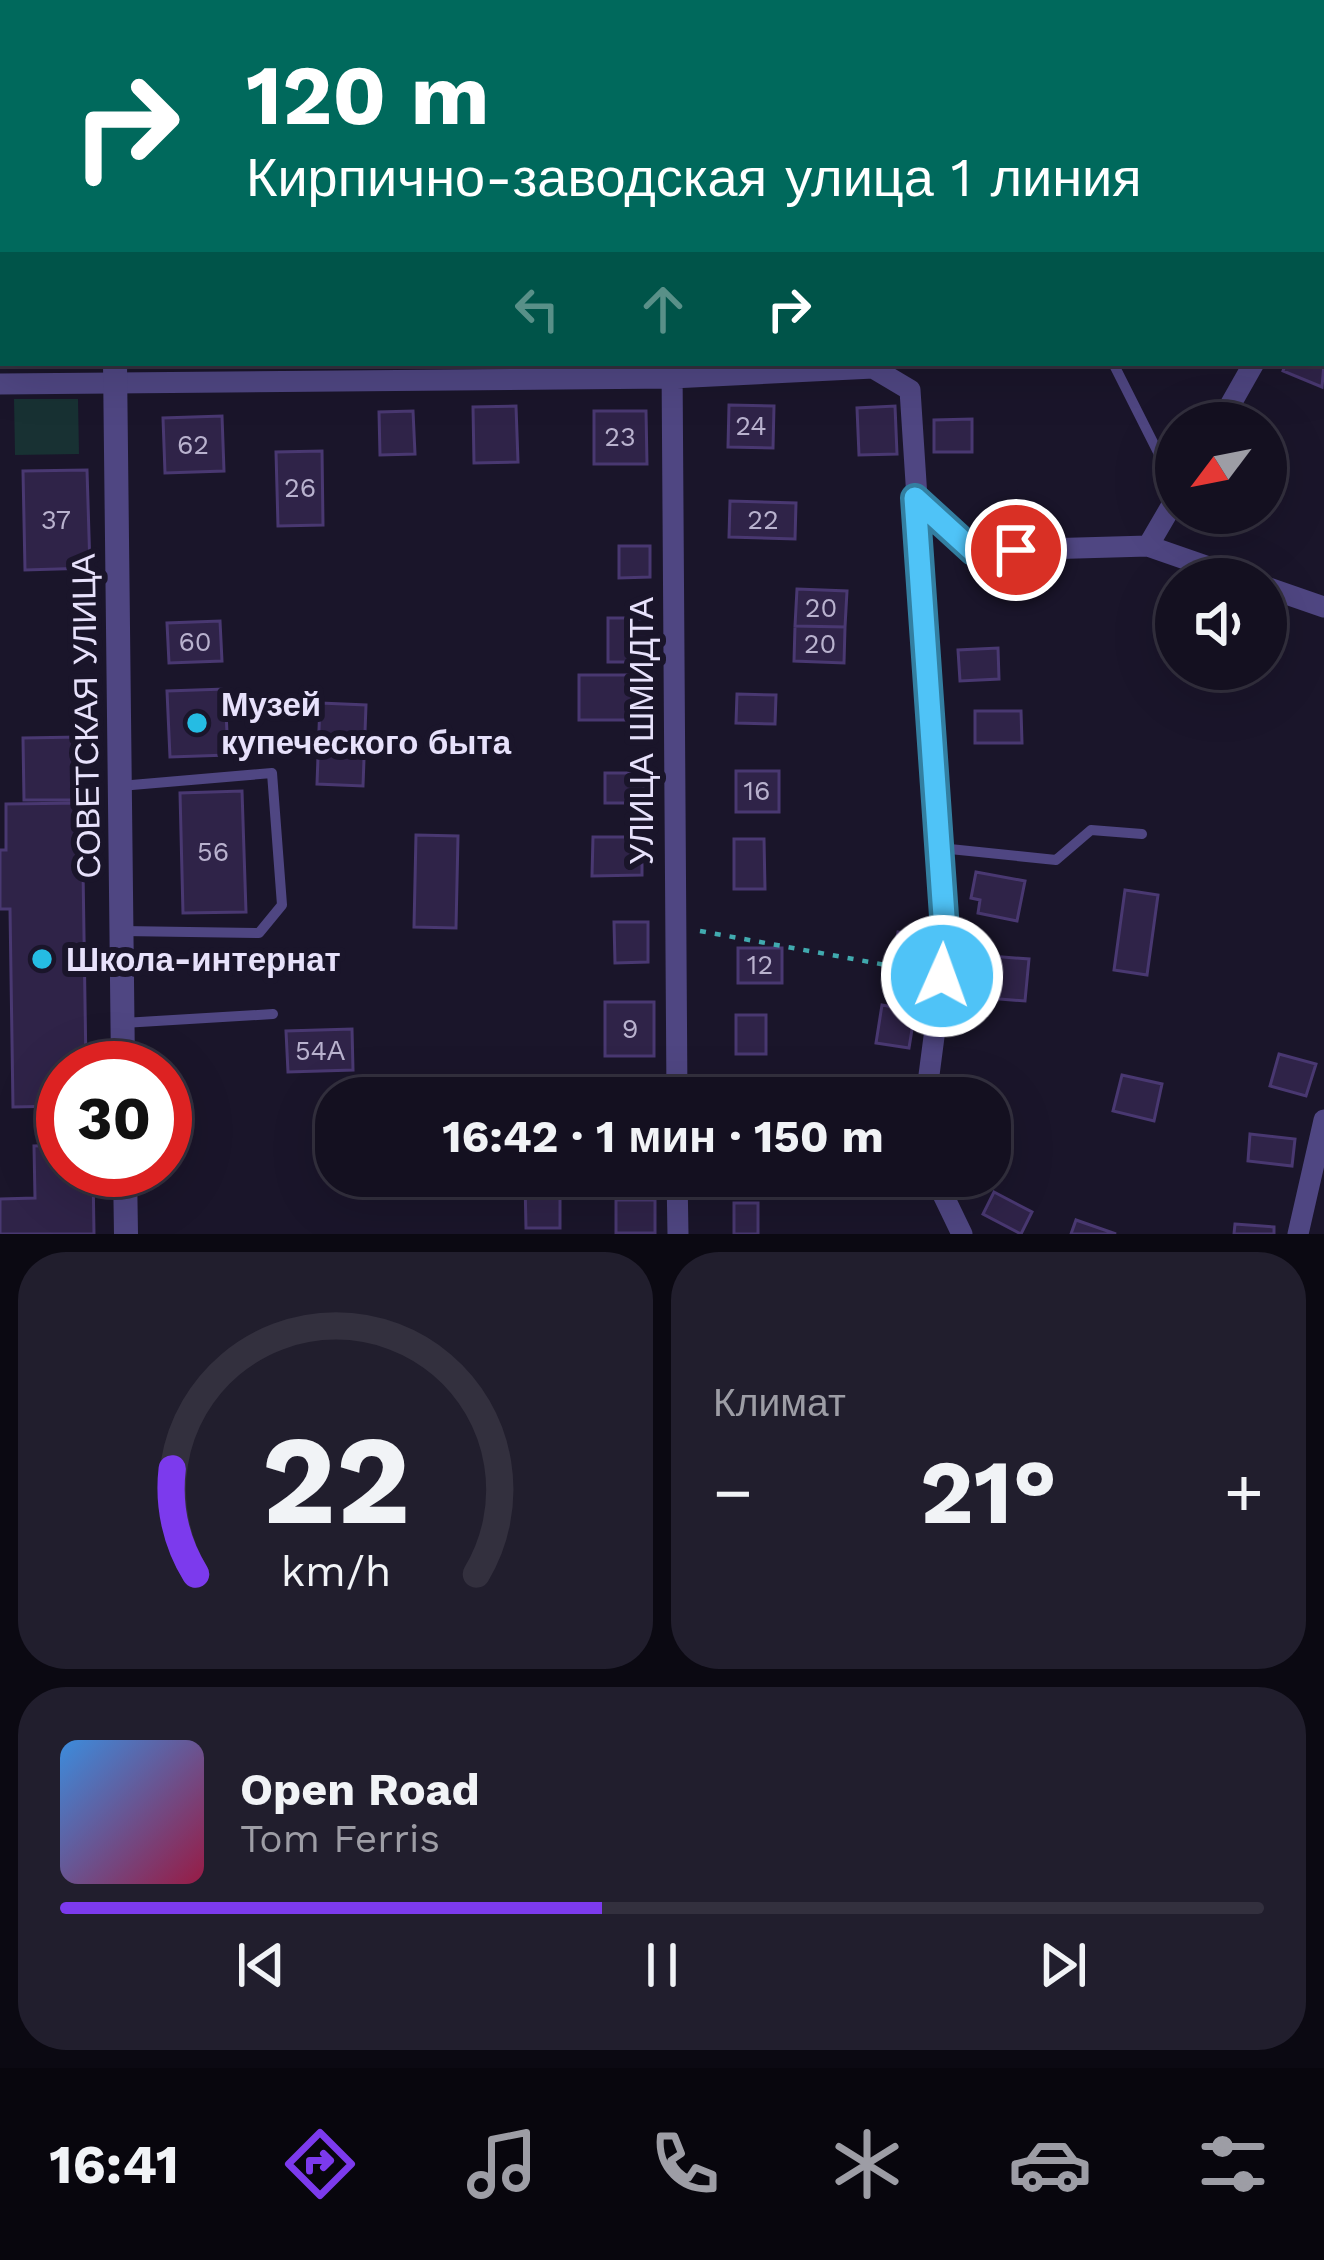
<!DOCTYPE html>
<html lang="ru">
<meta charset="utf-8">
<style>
body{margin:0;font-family:"Work Sans",sans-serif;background:#211e2d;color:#f1f3f6;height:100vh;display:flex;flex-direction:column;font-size:45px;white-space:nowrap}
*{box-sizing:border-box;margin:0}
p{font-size:39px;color:#9d9da5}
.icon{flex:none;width:66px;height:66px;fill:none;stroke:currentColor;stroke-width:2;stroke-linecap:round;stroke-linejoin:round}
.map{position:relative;height:1234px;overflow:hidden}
.drawer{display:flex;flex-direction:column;gap:18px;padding:18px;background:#0b0912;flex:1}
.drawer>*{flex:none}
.top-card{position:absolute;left:0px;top:0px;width:1326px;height:366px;box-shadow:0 12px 48px #0002,0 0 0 3px #33303e;background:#00695c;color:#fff;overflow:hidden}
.needle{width:78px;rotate:238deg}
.controls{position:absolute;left:1155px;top:402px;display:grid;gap:24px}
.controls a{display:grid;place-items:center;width:132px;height:132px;border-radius:50%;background:#141020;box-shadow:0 12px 48px #0002,0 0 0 3px #33303e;font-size:60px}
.speed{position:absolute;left:36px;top:1041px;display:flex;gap:24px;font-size:60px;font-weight:700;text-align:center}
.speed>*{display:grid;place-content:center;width:156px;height:156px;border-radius:50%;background:#141020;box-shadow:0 12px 48px #0002,0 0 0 3px #33303e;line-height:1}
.speed .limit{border:18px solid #d22;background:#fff;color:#111}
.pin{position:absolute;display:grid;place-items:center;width:102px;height:102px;color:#fff;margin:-51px;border:6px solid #fff;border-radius:50%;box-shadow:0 3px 12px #0007}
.me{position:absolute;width:132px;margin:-66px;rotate:2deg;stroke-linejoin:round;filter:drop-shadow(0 0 9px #0008)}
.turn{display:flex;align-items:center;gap:42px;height:252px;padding:0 48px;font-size:54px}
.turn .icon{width:156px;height:156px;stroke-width:2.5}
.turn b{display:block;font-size:84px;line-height:102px}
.lanes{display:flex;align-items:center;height:114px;padding:0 48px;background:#0003;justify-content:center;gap:60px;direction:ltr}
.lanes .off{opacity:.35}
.big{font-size:90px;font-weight:700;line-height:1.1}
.drawer .card{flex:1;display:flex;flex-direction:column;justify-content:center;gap:18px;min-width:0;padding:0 42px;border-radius:48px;background:#211e2d}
.drawer .dial{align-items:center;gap:0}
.dial svg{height:312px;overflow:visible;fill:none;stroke:#33303e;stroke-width:7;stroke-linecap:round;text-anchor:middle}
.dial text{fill:#f1f3f6;stroke:none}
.song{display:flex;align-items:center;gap:36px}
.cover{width:144px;height:144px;border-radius:18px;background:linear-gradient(135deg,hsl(210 70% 55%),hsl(340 70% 35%))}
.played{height:12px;border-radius:6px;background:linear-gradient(90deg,#7c3aed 45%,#33303e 45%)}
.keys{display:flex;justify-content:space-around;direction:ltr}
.heat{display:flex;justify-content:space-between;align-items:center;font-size:66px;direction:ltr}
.drawer .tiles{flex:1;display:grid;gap:18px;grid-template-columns:1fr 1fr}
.card:last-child{grid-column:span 2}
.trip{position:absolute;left:315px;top:1077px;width:696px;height:120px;border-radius:48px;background:#141020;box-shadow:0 12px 48px #0002,0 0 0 3px #33303e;font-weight:700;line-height:120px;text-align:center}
.tabs{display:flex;height:192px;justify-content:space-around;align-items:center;background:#08060d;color:#9d9da5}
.tabs .icon{width:84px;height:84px}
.tabs .current{color:#7c3aed}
.tabs b{font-size:54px;color:#f1f3f6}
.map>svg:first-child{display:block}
.green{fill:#183133}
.building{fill:#2f2348;stroke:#493871;stroke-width:3}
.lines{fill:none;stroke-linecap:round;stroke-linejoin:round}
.path{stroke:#41aaaf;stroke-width:4.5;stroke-dasharray:6 9;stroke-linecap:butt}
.service{stroke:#4f4682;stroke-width:10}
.minor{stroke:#4f4682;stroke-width:21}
.tertiary{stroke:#4f4682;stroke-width:24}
.route-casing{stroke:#337fa1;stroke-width:30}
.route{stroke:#4fc3f7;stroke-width:21}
.poi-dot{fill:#25bce3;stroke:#1a152a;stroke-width:4.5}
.labels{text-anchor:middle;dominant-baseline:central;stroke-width:12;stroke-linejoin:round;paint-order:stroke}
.number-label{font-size:27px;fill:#b9b2ce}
.poi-label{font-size:33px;font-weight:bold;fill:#e7e1fb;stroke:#1a152a;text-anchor:start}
.street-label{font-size:33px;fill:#e7e1fb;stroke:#1a152a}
</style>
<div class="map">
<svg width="1324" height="1234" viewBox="0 0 1324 1234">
<rect width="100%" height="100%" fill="#1a152a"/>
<!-- green -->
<path class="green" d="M1049,0h275v317l-1,-314h-275z
M14,399h64l1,55 -64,1z"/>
<!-- building -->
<path class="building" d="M158,0h69l1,3h-70z
M0,47h3v71h-3z
M0,202h3v123h-3z
M1286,363l38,1 -2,23 -39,-16z
M729,405l45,1 -1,42 -45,-1z
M516,406l2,56 -44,1 -1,-56z
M895,406l2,48 -38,1 -2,-47z
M413,411l2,43 -35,1 -1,-43z
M594,411h52l1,53h-53z
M222,416l2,55 -59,2 -2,-55z
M972,419v33h-38v-32z
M322,451l1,74 -45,1 -2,-74z
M87,470l3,98 -65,2 -2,-99z
M730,501l66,2 -1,36 -66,-2z
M619,546h31v31l-31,1z
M797,589l50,2 -2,36 -50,-1z
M608,618h43l1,44h-44z
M220,621l2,40 -53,2 -2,-40z
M795,626l50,1 -1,36 -50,-2z
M998,648l1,31 -39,2 -2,-31z
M579,675h68v45h-68z
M225,689l3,66 -58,2 -3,-66z
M737,694l39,1 -1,29 -39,-1z
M320,703l46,2 -3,81 -46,-2z
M975,711h46l1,32h-47z
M80,737l1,63h-57l-1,-62z
M736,771h43v41h-43z
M605,773h39v30h-39z
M242,791l4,121 -63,1 -3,-120z
M82,803l4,265h-23v38l-50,1 -3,-198h-10v-59h6v-46z
M416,835l42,1 -2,92 -42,-1z
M593,837h49v38l-50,1z
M734,839h30l1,50h-31z
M976,872l49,9 -8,40 -39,-8 2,-13 -9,-2z
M1125,890l33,5 -11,80 -33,-5z
M614,922h34v40l-33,1z
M898,932l28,6 -5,25 -28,-6z
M738,948h44v35h-44z
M978,955l51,4 -4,42 -50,-4z
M605,1002h49v54h-49z
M882,1005l33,6 -6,37 -33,-5z
M736,1015h30v39h-30z
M352,1029l1,41 -65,2 -2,-41z
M1279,1054l37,10 -10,32 -36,-10z
M1122,1075l40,9 -8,37 -41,-10z
M1250,1134l45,5 -3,27 -44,-5z
M63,1145v25h30l1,64h-94v-35l35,-1 -1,-52z
M560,1179v49h-34l-1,-48z
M994,1192l38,20 -11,22 -38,-20z
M616,1200h39v33h-39z
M734,1203h24v31h-24z
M1076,1220l40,14h-45z
M1235,1224l39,3v7h-40z"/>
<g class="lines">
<!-- path -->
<path class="path" d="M700,931l219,40"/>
<!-- service -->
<path class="service" d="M998,0l1,3
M0,196l3,-1
M1113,363l63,125
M120,786l152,-13 10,132 -23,28 -137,-2
M940,848l116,12 35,-30 51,4
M123,1023l150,-9"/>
<!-- minor -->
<path class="minor" d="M672,0v3
M1323,340h1
M672,363l5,735
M0,384l672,-6 201,-10 37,22 36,555 -20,153
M1220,423l34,-60
M915,498l58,53 175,-5 95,33
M1148,546l28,-48
M1266,587l58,20
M677,1176l1,58
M934,1176l28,58
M1298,1234l26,-114"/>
<!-- tertiary -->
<path class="tertiary" d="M116,3v-3
M115,363l8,705
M125,1170l1,64"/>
</g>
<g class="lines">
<defs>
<path id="route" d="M942,976l4,-31 -31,-447 58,53 43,-1"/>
</defs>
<!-- route casing -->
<use href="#route" class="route-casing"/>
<!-- route -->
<use href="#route" class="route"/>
</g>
<!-- markers -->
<g class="poi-dot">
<circle cx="197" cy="723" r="12"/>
<circle cx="42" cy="959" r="12"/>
</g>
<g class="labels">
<!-- number labels -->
<g class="number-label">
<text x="751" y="426">24</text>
<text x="620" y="437">23</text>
<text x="193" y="445">62</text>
<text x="300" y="488">26</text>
<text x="56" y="520">37</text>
<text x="763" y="520">22</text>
<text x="821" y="608">20</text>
<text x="195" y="642">60</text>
<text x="820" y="644">20</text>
<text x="757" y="791">16</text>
<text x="213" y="852">56</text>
<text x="760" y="965">12</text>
<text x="630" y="1029">9</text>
<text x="320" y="1051">54А</text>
</g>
<!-- poi labels -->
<g class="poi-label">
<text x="221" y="704">Музей<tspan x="221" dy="38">купеческого быта</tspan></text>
<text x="66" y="959">Школа-интернат</text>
</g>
<!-- street labels -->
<g class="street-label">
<text transform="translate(86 716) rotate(-91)">СОВЕТСКАЯ УЛИЦА</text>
<text transform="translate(641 731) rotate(-90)">УЛИЦА ШМИДТА</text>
</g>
</g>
</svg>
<div class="controls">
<a><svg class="needle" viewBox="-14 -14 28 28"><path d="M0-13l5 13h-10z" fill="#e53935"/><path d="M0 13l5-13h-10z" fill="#9d9da5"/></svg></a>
<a><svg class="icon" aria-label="sound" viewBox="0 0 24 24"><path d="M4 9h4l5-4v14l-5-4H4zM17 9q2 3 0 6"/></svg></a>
</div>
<div class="speed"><div class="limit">30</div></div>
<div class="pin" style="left:1016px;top:550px;background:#d93025"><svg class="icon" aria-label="arrive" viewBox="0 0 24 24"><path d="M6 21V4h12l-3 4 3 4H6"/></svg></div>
<svg class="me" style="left:942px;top:976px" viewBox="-20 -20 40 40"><circle r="17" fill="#4fc3f7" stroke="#fff" stroke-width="3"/><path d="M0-11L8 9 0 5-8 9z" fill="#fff"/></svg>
<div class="trip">16:42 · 1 мин · 150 m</div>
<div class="top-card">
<div class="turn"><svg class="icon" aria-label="right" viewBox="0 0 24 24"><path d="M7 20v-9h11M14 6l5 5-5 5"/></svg><div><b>120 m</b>Кирпично-заводская улица 1 линия</div></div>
<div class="lanes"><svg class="icon off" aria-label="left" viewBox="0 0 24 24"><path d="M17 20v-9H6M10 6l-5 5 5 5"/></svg><svg class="icon off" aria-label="ahead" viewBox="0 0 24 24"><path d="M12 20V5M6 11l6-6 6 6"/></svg><svg class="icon" aria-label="right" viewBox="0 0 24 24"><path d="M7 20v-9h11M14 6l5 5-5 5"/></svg></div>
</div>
</div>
<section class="drawer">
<div class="tiles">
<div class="card dial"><svg viewBox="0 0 100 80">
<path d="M14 69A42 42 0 1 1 86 69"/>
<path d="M14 69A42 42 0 0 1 8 42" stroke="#7c3aed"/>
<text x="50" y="56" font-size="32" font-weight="700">22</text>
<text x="50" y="72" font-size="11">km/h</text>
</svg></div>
<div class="card"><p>Климат</p>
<div class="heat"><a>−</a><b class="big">21°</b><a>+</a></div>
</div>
<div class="card">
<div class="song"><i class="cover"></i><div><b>Open Road</b><p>Tom Ferris</p></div></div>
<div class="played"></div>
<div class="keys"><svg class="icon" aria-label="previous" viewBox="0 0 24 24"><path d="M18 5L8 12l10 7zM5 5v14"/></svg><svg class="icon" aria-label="pause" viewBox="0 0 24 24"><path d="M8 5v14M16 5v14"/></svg><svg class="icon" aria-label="next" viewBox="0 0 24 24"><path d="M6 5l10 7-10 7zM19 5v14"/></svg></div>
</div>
</div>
</section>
<nav class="tabs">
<b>16:41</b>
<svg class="icon current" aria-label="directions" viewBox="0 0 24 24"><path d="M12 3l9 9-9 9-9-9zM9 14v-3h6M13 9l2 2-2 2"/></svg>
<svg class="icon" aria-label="music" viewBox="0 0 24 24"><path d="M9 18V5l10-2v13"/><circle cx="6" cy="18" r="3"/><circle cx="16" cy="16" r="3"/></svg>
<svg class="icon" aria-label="phone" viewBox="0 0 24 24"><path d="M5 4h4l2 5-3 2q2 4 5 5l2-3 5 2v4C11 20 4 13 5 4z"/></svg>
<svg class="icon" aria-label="climate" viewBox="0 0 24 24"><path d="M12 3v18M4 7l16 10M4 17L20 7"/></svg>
<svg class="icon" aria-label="car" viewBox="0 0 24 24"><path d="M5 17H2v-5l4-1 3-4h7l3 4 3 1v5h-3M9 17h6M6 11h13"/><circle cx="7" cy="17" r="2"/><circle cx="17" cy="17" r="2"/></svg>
<svg class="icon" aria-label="filters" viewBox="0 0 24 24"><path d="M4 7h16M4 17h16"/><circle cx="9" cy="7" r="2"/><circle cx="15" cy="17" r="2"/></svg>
</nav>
